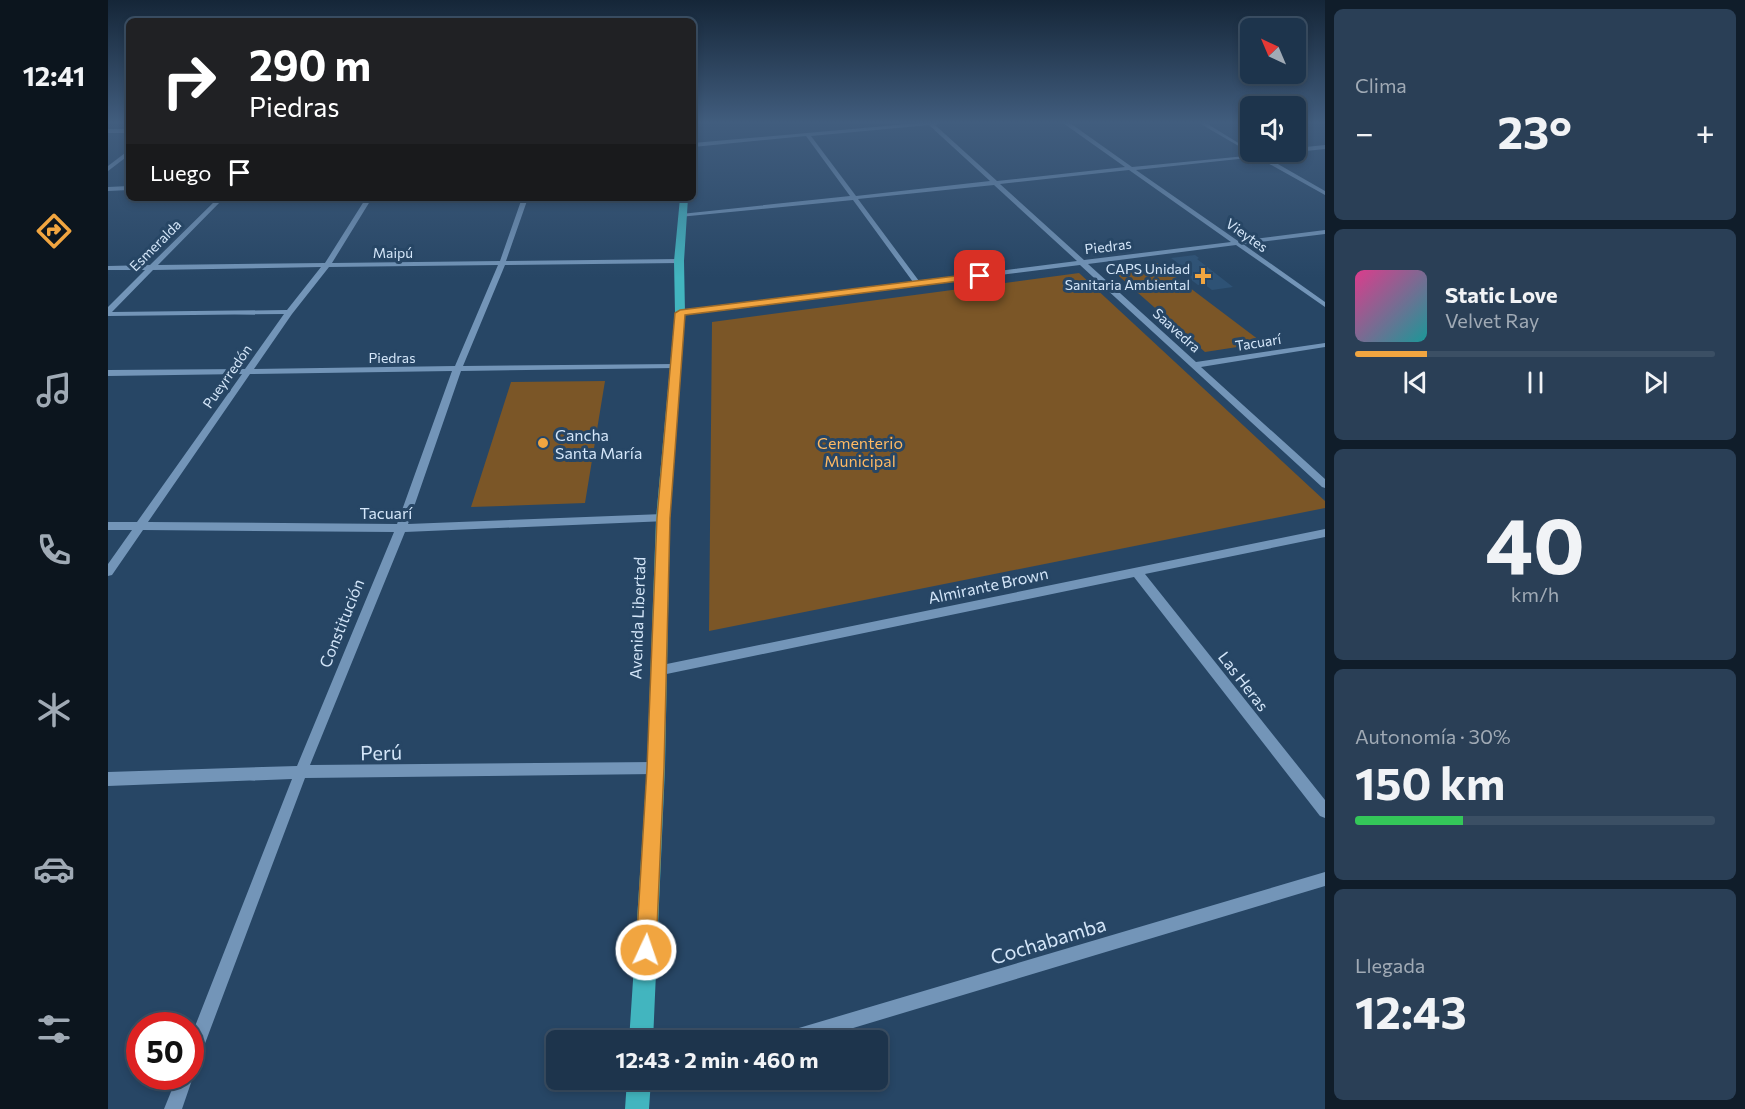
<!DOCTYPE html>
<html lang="es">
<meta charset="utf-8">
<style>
body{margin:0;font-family:Commissioner,sans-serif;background:#2a3f56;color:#f1f3f6;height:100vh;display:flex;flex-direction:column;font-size:22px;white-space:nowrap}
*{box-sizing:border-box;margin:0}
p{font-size:20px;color:#a0aab5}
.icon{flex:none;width:33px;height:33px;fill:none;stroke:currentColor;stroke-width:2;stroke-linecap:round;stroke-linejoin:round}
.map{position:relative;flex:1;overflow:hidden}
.panel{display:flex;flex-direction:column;gap:9px;padding:9px;background:#101d2a;width:420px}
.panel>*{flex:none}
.top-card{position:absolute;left:18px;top:18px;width:570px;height:183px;border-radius:9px;box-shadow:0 3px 9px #0003,0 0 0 2px #3b4f64;background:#202124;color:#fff;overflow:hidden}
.needle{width:39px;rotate:316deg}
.buttons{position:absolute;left:1132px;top:18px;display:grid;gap:12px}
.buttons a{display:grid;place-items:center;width:66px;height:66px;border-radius:9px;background:#1d344c;box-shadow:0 3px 9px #0003,0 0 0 2px #3b4f64;font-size:30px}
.speed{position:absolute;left:18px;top:1012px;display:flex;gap:12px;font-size:30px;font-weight:700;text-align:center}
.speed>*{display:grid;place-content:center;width:78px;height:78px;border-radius:50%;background:#1d344c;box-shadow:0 3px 9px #0003,0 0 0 2px #3b4f64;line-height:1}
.speed .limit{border:9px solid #d22;background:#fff;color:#111}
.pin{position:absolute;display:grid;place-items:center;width:51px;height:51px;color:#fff;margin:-26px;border-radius:12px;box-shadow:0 3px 9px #0006}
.me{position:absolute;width:66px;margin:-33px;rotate:3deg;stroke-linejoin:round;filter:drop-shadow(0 0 4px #0008)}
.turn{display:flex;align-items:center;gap:21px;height:126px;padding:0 24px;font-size:27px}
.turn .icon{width:78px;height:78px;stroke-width:2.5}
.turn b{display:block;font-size:42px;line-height:51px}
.then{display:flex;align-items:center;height:57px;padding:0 24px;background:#0003;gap:12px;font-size:22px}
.big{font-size:45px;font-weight:700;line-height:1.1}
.panel .tile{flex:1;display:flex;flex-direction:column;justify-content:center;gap:9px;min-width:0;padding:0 21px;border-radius:9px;background:#2a3f56}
.panel .dial{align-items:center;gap:0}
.dial b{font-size:78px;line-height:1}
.song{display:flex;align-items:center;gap:18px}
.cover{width:72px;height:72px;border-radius:9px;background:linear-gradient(135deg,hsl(330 70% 55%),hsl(180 70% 35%))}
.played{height:6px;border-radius:3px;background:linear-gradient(90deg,#f1a540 20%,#3b4f64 20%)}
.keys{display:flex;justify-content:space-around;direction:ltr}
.heat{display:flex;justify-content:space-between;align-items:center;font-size:33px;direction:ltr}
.charge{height:9px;border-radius:4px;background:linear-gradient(90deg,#34c759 30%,#3b4f64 0)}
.trip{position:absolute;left:438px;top:1030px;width:342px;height:60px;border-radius:9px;background:#1d344c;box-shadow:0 3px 9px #0003,0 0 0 2px #3b4f64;font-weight:700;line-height:60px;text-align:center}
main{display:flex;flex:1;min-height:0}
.menu{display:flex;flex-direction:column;width:108px;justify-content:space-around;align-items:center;background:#0c151e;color:#a0aab5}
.menu .icon{width:42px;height:42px}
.menu .on{color:#f1a540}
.menu b{font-size:27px;color:#f1f3f6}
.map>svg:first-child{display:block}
.built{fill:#2e5275}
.green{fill:#7b5627}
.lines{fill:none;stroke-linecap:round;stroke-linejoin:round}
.minor{fill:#7395b8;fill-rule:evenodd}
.major{fill:#42b5bf;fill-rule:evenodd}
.route{fill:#f1a540;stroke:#9d6b2a;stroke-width:1.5}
.poi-dot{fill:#f1a540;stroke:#274665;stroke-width:2}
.labels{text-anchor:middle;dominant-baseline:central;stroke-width:6;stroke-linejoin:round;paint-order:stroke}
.far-street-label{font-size:14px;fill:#d4e6f9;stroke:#274665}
.far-poi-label{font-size:14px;fill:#d4e6f9;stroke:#274665;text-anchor:end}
.poi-label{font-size:16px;fill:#d4e6f9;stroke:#274665;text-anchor:start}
.park-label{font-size:16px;fill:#feb963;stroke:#274665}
.street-label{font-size:16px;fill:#d4e6f9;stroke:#274665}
.near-street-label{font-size:20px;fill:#d4e6f9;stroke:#274665}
</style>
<main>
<nav class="menu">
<b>12:41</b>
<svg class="icon on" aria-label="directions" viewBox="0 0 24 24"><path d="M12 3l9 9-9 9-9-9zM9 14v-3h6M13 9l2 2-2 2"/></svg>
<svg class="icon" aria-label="music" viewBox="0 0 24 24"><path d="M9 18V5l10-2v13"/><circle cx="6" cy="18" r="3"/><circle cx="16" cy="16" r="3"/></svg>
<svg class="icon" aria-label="phone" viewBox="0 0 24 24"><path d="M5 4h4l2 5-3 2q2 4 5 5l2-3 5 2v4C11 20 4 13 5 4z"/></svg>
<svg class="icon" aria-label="climate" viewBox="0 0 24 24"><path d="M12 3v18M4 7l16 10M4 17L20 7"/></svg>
<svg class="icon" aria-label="car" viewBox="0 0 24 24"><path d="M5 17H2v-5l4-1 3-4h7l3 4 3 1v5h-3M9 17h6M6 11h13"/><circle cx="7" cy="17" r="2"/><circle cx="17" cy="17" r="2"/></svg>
<svg class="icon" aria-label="filters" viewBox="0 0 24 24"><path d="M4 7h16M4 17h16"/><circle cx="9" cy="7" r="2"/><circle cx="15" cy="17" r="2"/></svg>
</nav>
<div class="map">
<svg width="1217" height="1109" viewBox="0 0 1217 1109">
<rect width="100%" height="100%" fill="#274665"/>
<!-- built -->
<path class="built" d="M1087,255l4,3 -2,1 36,28 -21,3 -8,-6 -6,1 -21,-16 6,-2 -12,-9z"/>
<!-- green -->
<path class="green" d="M1049,263l106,80 -58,9 -93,-82z
M971,273l246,228v7l-616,123 3,-309z
M497,381l-20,122 -114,4 40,-125z"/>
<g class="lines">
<!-- minor -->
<path class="minor" d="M811,123h21l-5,2 62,56 128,-14 -62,-44h7l62,44 155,-15 -2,2 -21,2 61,35v4l-68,-38 -121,13 102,71 87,-11v4l-82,10 82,58v5l-89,-62 -148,19 108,98 129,-19v4l-124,20 124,112v9l-3,-1 -242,-222 -403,50 -1,-2 4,-2 233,-29 -60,-82 -174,17v-2l2,-1 169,-18 -44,-60 -113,11v-4zM821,125l61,56 -134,15 -45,-60zM1021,170l102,72 -147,18 -84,-76zM886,185l83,76 -158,20 -61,-82z
M1091,123h7l47,29h-4z
M0,129h21v4h-21z
M1217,145v4l-29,3h-1l1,-4z
M21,150v5l-21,16v-5z
M21,186v4l-21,1v-4z
M110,198h6l-66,67 167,-2 41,-65h6l-40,65 168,-2 22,-63h6l-22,63 173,-2 3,2 -3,2 -174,2 -42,101 212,-2 4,2 -4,2 -214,3 -53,153 255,-10 4,1 1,3 -1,3 -262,11 -95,233 346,-3 5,1 2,5 -2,5 -5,1 -351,4 -107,284 -2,6 -6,2v-31l102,-260 -184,7v-14l189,-6 97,-234 -251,-2 -31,45 -4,1v-12l24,-34h-24v-8h29l105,-148 -134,2v-6l137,-1 39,-55 -176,2v-9l37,-37h-37v-4l42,-1zM390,265l-43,101 -201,3 38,-55 37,-47zM213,267l-34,43 -175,2 41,-42zM344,371l-55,153 -249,-2 102,-148z
M1217,529v8l-180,37 180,226v18l-5,-2 -186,-239 -477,99 -4,-1 -2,-4 2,-4 4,-1z
M1217,872v14l-515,155h-36l2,-6 6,-2z
M82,1071l3,6 -11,32h-18l13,-32h13z"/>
<!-- major -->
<path class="major" d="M572,198h8l-4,63 1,52 -15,205 -5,250 -12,273h-24l18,-273 9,-250 19,-205 -1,-52z
M519,1080h24l-2,29h-24z"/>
</g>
<!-- sky -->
<linearGradient id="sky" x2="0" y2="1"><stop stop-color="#152638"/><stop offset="0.44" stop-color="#415d7e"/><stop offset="1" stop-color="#415d7e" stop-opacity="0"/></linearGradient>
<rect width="1217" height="278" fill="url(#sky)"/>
<!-- route -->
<path class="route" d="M872,273l5,3 -2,2 -298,37 -15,203 -6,250 -8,182 -3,7 -7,3 -7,-3 -3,-7 11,-182 10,-250 18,-205 5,-3z"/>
<!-- markers -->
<g class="poi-dot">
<path d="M1092 267h6v6h6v6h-6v6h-6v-6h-6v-6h6z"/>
<circle cx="435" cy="443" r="6"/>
</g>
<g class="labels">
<!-- far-street labels -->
<g class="far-street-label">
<text transform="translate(1139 235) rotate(35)">Vieytes</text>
<text transform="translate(47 245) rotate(-45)">Esmeralda</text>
<text transform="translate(1000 246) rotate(-7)">Piedras</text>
<text x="285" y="252">Maipú</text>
<text transform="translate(1069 330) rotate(42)">Saavedra</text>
<text transform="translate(1150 342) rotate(-9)">Tacuarí</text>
<text x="284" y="357">Piedras</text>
<text transform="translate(119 376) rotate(-55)">Pueyrredón</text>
</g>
<!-- far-poi labels -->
<g class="far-poi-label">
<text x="1082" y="268">CAPS Unidad<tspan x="1082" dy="16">Sanitaria Ambiental</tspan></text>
</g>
<!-- poi labels -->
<g class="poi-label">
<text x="447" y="434">Cancha<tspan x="447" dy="18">Santa María</tspan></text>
</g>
<!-- park labels -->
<g class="park-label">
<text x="752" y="442">Cementerio<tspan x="752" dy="18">Municipal</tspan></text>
</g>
<!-- street labels -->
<g class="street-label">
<text x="278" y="512">Tacuarí</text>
<text transform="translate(880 585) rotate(-12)">Almirante Brown</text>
<text transform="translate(529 618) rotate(-88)">Avenida Libertad</text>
<text transform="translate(233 623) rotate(-68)">Constitución</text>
<text transform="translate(1136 681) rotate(52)">Las Heras</text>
</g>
<!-- near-street labels -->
<g class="near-street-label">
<text transform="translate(273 752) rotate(-1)">Perú</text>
<text transform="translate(940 940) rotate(-17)">Cochabamba</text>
</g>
</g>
</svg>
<div class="buttons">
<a><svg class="needle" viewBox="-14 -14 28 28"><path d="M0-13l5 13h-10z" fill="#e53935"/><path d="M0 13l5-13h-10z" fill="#a0aab5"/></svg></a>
<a><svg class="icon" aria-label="sound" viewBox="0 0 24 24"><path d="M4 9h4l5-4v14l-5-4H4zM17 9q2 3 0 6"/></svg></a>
</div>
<div class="speed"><div class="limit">50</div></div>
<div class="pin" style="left:872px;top:276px;background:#d93025"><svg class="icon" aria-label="arrive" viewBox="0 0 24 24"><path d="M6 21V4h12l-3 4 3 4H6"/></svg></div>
<svg class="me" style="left:538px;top:950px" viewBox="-20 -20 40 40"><circle r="17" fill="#f1a540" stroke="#fff" stroke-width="3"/><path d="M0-11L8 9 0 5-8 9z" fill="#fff"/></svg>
<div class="trip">12:43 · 2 min · 460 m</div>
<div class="top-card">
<div class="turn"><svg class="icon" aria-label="right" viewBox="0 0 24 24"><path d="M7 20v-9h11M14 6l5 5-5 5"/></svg><div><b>290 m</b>Piedras</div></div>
<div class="then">Luego<svg class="icon" aria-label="arrive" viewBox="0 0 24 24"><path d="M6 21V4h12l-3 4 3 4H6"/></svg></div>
</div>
</div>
<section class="panel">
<div class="tile"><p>Clima</p>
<div class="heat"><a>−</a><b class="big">23°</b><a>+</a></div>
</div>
<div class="tile">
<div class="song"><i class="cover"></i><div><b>Static Love</b><p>Velvet Ray</p></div></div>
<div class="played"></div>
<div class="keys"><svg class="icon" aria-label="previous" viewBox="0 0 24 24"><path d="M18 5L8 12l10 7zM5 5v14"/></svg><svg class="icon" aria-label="pause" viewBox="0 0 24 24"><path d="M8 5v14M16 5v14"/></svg><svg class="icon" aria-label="next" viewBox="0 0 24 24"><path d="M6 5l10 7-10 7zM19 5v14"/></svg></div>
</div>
<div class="tile dial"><b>40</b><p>km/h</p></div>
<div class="tile"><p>Autonomía · 30%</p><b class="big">150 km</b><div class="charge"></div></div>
<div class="tile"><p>Llegada</p><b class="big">12:43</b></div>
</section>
</main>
